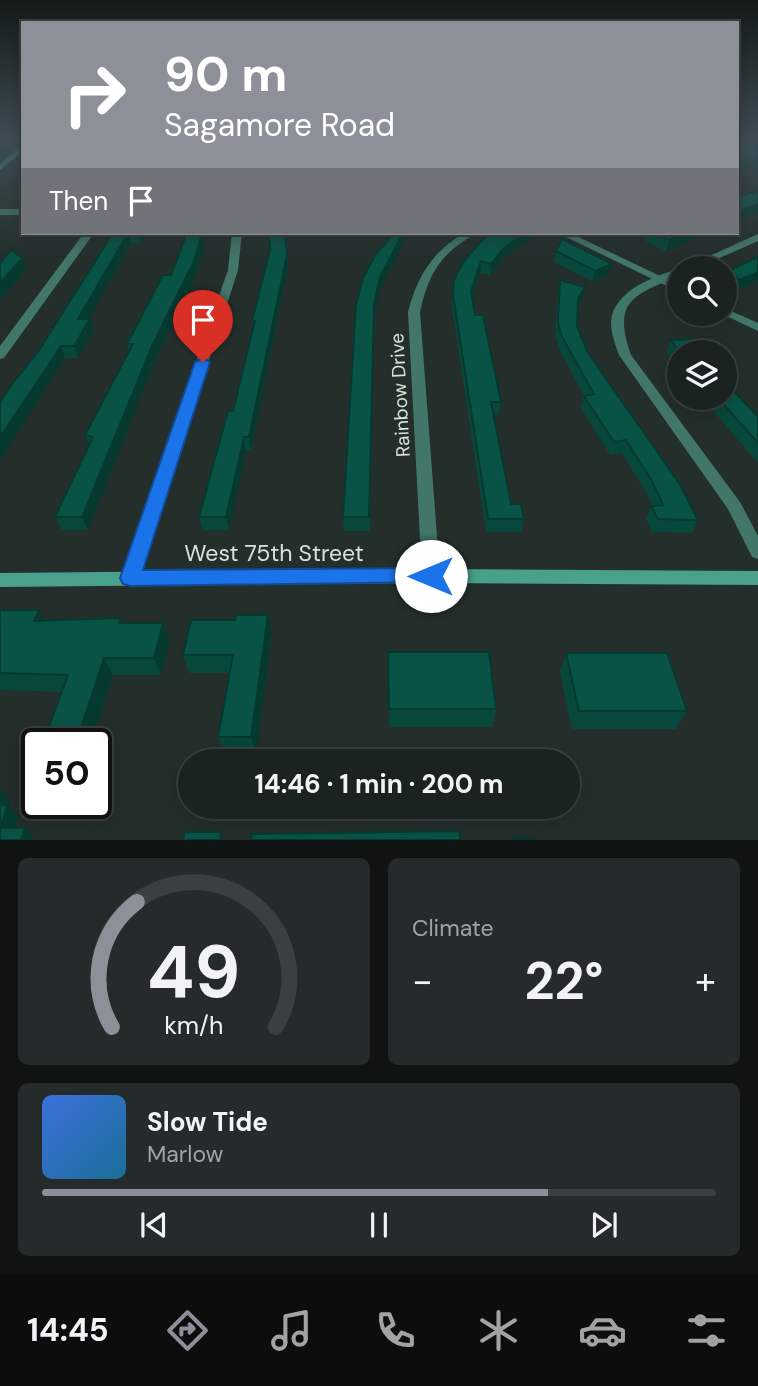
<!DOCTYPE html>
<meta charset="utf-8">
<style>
body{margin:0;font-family:"DM Sans",sans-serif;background:#242b2a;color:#f1f3f6;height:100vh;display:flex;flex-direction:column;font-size:26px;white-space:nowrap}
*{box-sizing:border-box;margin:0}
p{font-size:23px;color:#a0a4a5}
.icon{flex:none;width:38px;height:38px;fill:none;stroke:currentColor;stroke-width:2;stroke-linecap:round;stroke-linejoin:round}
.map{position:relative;height:840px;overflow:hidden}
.details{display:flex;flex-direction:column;gap:18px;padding:18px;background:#0f1312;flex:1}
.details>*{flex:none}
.banner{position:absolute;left:21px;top:21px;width:718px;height:214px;border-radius:0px;box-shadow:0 4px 18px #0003,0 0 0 2px #39403f;background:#8c9099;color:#fff;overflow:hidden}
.controls{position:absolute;left:667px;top:256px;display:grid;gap:14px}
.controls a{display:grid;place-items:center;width:70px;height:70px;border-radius:50%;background:#1b2321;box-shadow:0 4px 18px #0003,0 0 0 2px #39403f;font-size:35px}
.speed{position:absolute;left:21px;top:728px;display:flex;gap:14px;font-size:35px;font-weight:700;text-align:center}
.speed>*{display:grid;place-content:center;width:91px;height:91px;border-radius:50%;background:#1b2321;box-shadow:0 4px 18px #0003,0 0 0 2px #39403f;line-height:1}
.speed .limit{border:4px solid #111;border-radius:10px;background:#fff;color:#111}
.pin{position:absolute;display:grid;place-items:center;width:60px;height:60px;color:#fff;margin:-72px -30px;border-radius:50% 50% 50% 0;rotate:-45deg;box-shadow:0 0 7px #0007}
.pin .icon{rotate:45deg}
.me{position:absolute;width:77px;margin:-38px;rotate:270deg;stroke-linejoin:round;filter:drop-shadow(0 0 5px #0008)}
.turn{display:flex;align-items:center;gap:24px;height:147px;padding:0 28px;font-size:32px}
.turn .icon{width:91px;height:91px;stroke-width:2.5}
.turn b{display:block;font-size:49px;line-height:60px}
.then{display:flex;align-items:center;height:66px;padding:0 28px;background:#0003;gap:14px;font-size:26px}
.big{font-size:52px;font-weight:700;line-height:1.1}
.details .tile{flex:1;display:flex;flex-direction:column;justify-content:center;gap:10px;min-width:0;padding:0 24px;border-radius:10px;background:#242b2a}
.details .dial{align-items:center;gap:0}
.dial svg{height:182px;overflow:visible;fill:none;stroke:#39403f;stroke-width:7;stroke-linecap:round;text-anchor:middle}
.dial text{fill:#f1f3f6;stroke:none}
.song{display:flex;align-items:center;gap:21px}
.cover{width:84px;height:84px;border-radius:10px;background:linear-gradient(135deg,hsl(220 70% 55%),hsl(200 70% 35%))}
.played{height:7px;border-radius:4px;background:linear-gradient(90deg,#8c9099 75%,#39403f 75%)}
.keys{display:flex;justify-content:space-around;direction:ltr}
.heat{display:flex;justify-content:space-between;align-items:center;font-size:38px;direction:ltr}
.details .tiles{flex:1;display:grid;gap:18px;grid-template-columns:1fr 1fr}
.tile:last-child{grid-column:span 2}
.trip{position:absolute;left:178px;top:749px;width:402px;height:70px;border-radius:35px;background:#1b2321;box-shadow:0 4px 18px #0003,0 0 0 2px #39403f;font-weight:700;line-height:70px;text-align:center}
.menu{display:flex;height:112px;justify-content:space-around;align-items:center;background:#0b0e0d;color:#a0a4a5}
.menu .icon{width:49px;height:49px}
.menu .active{color:#8c9099}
.menu b{font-size:32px;color:#f1f3f6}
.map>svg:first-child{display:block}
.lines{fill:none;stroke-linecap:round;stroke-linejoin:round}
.minor{fill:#43766a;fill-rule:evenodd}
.tertiary{fill:#43766a;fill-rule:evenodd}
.secondary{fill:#49a08c;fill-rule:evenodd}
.wall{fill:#07473c}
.shaded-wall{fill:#063a31}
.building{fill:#085346;stroke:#063a31;stroke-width:2}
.route{fill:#1a73e8;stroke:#114b97;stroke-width:2}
.labels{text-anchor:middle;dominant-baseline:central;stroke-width:7;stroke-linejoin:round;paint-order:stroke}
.street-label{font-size:19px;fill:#dae0de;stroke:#242f2c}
.near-street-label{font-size:23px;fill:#dae0de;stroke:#242f2c}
</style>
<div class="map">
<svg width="758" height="840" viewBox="0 0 758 840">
<rect width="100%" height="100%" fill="#242f2c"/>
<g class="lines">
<!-- minor -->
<path class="minor" d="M0,209h23v6h-23z
M84,233h10l-90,125 -4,1v-13z
M232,233h10l-4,37 -99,308 -3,5 -6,2 -6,-2 -3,-5 107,-308z
M464,233h11c-7,6 -15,10 -22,16 -20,17 -28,39 -33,63l20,264 -3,5 -6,2 -6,-2 -3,-5 -14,-264c9,-35 24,-60 56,-79z
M758,234v7l-61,27h-14z
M679,269v7c-46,19 -67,25 -48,79l109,147 18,34v23l-6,-2 -24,-48 -109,-154c-4,-11 -8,-22 -8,-33 2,-31 43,-46 68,-53z"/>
<!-- tertiary -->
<path class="tertiary" d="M558,233h12l109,52v7z
M724,308l34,15v8l-38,-18h4z"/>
<!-- secondary -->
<path class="secondary" d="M20,146h3v6l-23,18v-6z
M431,569l327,2v14l-327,-2 -431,4v-14z"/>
</g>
<!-- wall -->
<path class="wall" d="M113,233h34l-6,10h-10l-41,73 -2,3h2l4,12 -16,27h-13l-27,-6z
M285,233l3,33 -37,184h-5l-17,80h-26l-4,-13 34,-106 20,-81 -1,-9z
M394,233h10v9l-24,46 -6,28 -4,215h-26l-1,-14 33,-263z
M489,233l14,25 -13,17 -10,-2 -8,24 3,18 26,87 -2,13h-5l17,89 13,15 -2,13h-36l-34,-225 2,-27z
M646,233h63l-43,18 -22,-10z
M204,244l-6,26 -42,88 -68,172h-26l-7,-13 34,-71 -4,-11 44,-83 -2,-8 44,-69z
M556,251l53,24 -16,7 -39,-20z
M758,257v24l-23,10 -11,-5v-14z
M560,280l22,19 -5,7v20l11,27 110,167 -6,13 -40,-1 -6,-13 6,-14 -5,-11 -25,-41 -12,2 -29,-47 3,-12 -25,-47 -4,-14 3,-43z
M671,340l28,12h-20v17l-12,-17z
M701,397h23l34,20v46z
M0,610l45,11 118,2 7,18 -9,34h-48l-22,69h-45l-2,-4 18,-48 -62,-2z
M272,634l-16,120h-32l-6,-17 11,-64h-40l-6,-18z
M388,652l108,57 -4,18h-103z
M566,653l121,58 -11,18h-104l-12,-57z"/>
<!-- shaded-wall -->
<path class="shaded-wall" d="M738,141h20l-21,4z
M758,157v9l-21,4v-9z
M758,204v9l-21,8v-9z
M128,233l3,10 -49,88 -4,-12z
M139,233h8l-6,10z
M202,233l2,11 -6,26 -42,88 -68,172 -6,-13 70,-171z
M285,233l3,33 -37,184 -2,-13z
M403,233h1v9l-24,46 -6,28 -4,215 4,-227 6,-27z
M525,233h15l-37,25 -13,17 1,-11 14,-17z
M686,233h23l-43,18 3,-11z
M22,258l4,11 -26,32v-18z
M481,261l-1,12 -11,30 2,-12z
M612,264l-3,11 -16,7 2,-11z
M758,272v9l-23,10 5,-11z
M585,287l-3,12 -7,11 3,-12z
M90,319l4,12 -16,27 -4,-12z
M61,346l4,12 -65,102v-23z
M244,437l2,13 -17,80 -3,-13z
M39,610l10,18 -15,-7z
M268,615l4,19 -16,120 -5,-17z
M163,623l7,18 -9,34 -7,-17z
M104,658l9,17 -22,69h-12l-2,-4z
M0,789l10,11 -6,15 -4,-4z
M8,805l10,10 -8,24 -10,-10z
M25,828l10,11 -1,1h-13z"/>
<!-- building -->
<path class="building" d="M737,141h2v4l19,-3v15l-21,4z
M758,191v13l-21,8v-15z
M113,233h15l-50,86h12l-16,27h-13l-61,91v-35l12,-18 26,-32z
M184,233h18l-7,26 -43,87 -70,171h-27l38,-80 -8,-2 48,-91h-6l36,-69h8l13,-34z
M269,233h16l2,22 -38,182h-5l-18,80h-27l29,-106h5l22,-90h-3l18,-71z
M394,233h9l-23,44 -6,27 -5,213h-26l13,-212 7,-27 13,-24z
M489,233h3l1,2 5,-2h27l-20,14 -14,17 -10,-3 -10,30 4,24h8l18,87h-10l20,102h10l3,15h-36l-35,-224 1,-15 9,-18z
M654,233h32l-17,7z
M562,239l50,25 -17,7 -39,-20z
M11,250l11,8 -22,25v-20z
M758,257v15l-18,8 -16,-7z
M560,280l25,7 -7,11 -1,28 11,27 91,130 19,37 -40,-1 -7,-13 12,-1 -11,-24 -26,-41 -12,2 -30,-46 10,-2 -32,-57 -4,-14z
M691,339l8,13h-19l-9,-12z
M724,380l34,37v26l-41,-46h7z
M0,610h39l-5,11 87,-3 -2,5h44l-9,35h-50l-27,82h-33l24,-65 -68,-2z
M236,615h32l-17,122h-33l15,-82h-50l8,-35h44z
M388,652h101l7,57h-107z
M566,653h101l20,58h-108z
M0,805h8l-8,22z
M0,828h25l-4,12h-21z
M459,831l1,9h-209l1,-6z
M185,832h36l-1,8h-37z
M512,838h22v2h-22z"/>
<!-- sky -->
<linearGradient id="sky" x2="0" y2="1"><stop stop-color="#141a18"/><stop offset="0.54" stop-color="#3f4d56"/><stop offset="1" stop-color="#3f4d56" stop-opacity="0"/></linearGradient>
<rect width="758" height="259" fill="url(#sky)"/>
<!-- route -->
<path class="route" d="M203,358l7,4 -67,208 288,-2 7,2 3,6 -3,6 -308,4 -7,-2 -3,-6 75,-216z"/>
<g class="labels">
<!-- street labels -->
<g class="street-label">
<text transform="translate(400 395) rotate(-93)">Rainbow Drive</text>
</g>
<!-- near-street labels -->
<g class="near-street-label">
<text x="274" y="553">West 75th Street</text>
</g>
</g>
</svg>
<div class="controls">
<a><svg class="icon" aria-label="search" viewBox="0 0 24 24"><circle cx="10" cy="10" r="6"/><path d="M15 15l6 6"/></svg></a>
<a><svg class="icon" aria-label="layers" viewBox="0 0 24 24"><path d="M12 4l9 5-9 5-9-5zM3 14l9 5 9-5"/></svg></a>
</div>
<div class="speed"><div class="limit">50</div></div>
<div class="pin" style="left:203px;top:362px;background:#d93025"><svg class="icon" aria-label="arrive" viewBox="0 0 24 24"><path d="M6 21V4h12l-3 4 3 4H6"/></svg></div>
<svg class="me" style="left:431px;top:576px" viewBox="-20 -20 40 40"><circle r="19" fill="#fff"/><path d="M0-13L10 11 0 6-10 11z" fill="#1a73e8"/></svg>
<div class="trip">14:46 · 1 min · 200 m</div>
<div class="banner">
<div class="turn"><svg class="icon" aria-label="right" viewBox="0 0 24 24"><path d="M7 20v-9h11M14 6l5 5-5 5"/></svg><div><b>90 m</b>Sagamore Road</div></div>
<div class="then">Then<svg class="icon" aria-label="arrive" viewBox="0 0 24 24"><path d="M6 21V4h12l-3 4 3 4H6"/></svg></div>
</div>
</div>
<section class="details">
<div class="tiles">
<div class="tile dial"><svg viewBox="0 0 100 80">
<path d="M14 69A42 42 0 1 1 86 69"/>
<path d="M14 69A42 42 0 0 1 25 14" stroke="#8c9099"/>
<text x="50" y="56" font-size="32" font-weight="700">49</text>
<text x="50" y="72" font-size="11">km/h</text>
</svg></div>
<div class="tile"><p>Climate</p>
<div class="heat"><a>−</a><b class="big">22°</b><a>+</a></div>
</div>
<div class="tile">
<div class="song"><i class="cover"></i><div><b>Slow Tide</b><p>Marlow</p></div></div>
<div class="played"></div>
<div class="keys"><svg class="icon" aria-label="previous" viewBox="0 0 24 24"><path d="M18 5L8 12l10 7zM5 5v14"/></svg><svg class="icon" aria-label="pause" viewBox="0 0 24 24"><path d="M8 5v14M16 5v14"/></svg><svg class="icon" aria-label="next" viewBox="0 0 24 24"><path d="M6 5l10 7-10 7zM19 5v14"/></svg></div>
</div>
</div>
</section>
<nav class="menu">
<b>14:45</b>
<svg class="icon active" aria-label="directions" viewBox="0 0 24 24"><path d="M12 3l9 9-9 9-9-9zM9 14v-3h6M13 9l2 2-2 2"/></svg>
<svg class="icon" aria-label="music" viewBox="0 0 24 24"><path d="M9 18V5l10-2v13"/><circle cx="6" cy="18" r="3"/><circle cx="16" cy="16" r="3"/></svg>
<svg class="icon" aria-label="phone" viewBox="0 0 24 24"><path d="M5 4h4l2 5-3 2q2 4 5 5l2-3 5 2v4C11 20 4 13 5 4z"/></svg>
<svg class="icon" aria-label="climate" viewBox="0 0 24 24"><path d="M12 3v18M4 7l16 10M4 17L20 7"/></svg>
<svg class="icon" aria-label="car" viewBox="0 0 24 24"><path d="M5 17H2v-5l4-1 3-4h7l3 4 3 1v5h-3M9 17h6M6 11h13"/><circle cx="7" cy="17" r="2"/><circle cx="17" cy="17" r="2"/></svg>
<svg class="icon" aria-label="filters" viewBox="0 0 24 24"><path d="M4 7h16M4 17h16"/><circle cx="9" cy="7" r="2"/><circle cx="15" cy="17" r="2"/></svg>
</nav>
